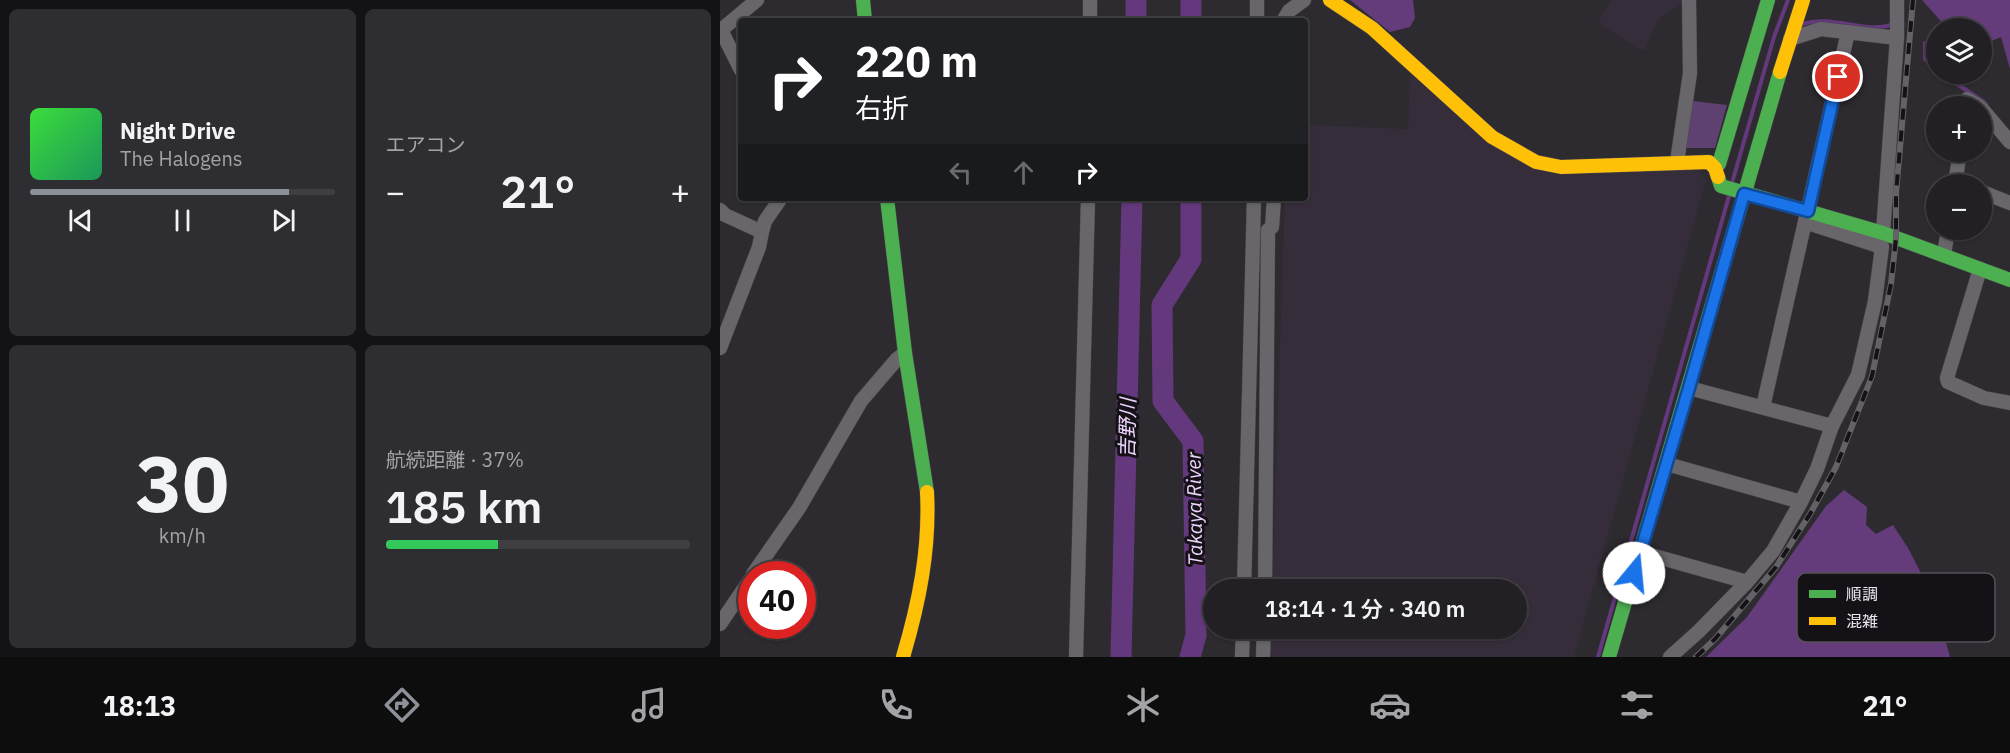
<!DOCTYPE html>
<html lang="ja">
<meta charset="utf-8">
<style>
body{margin:0;font-family:"IBM Plex Sans","Noto Sans JP",sans-serif;background:#2e2d31;color:#f1f3f6;height:100vh;display:flex;flex-direction:column;font-size:22px;white-space:nowrap}
*{box-sizing:border-box;margin:0}
p{font-size:20px;color:#a2a3a6}
.icon{flex:none;width:33px;height:33px;fill:none;stroke:currentColor;stroke-width:2;stroke-linecap:round;stroke-linejoin:round}
.map{position:relative;flex:1;overflow:hidden}
.drawer{display:flex;flex-direction:column;gap:9px;padding:9px;background:#131214;width:720px}
.drawer>*{flex:none}
.guide{position:absolute;left:18px;top:18px;width:570px;height:183px;border-radius:6px;box-shadow:0 2px 4px #0004,0 0 0 2px #3f3e41;background:#202124;color:#fff;overflow:hidden}
.controls{position:absolute;left:1206px;top:18px;display:grid;gap:12px}
.controls a{display:grid;place-items:center;width:66px;height:66px;border-radius:50%;background:#222024;box-shadow:0 2px 4px #0004,0 0 0 2px #3f3e41;font-size:30px}
.speed{position:absolute;left:18px;top:561px;display:flex;gap:12px;font-size:30px;font-weight:700;text-align:center}
.speed>*{display:grid;place-content:center;width:78px;height:78px;border-radius:50%;background:#222024;box-shadow:0 2px 4px #0004,0 0 0 2px #3f3e41;line-height:1}
.speed .limit{border:9px solid #d22;background:#fff;color:#111}
.pin{position:absolute;display:grid;place-items:center;width:51px;height:51px;color:#fff;margin:-26px;border:3px solid #fff;border-radius:50%;box-shadow:0 2px 6px #0007}
.me{position:absolute;width:66px;margin:-33px;rotate:17deg;stroke-linejoin:round;filter:drop-shadow(0 0 4px #0008)}
.turn{display:flex;align-items:center;gap:21px;height:126px;padding:0 18px;font-size:27px}
.turn .icon{width:78px;height:78px;stroke-width:2.5}
.turn b{display:block;font-size:42px;line-height:51px}
.lanes{display:flex;align-items:center;height:57px;padding:0 18px;background:#0003;justify-content:center;gap:30px;direction:ltr}
.lanes .off{opacity:.35}
.big{font-size:45px;font-weight:600;line-height:1.1}
.drawer .card{flex:1;display:flex;flex-direction:column;justify-content:center;gap:9px;min-width:0;padding:0 21px;border-radius:9px;background:#2e2d31}
.drawer .dial{align-items:center;gap:0}
.dial b{font-size:78px;line-height:1}
.song{display:flex;align-items:center;gap:18px}
.cover{width:72px;height:72px;border-radius:9px;background:linear-gradient(135deg,hsl(120 70% 55%),hsl(150 70% 35%))}
.played{height:6px;border-radius:3px;background:linear-gradient(90deg,#8c9099 85%,#3f3e41 85%)}
.keys{display:flex;justify-content:space-around;direction:ltr}
.heat{display:flex;justify-content:space-between;align-items:center;font-size:33px;direction:ltr}
.charge{height:9px;border-radius:4px;background:linear-gradient(90deg,#34c759 37%,#3f3e41 0)}
.drawer .tiles{flex:1;display:grid;gap:9px;grid-template-columns:repeat(2,1fr)}
.trip{position:absolute;left:483px;top:579px;width:324px;height:60px;border-radius:30px;background:#222024;box-shadow:0 2px 4px #0004,0 0 0 2px #3f3e41;font-weight:600;line-height:60px;text-align:center}
.tab-bar{display:flex;height:96px;justify-content:space-around;align-items:center;background:#0e0d0e;color:#a2a3a6}
.tab-bar .icon{width:42px;height:42px}
.tab-bar .selected{color:#8c9099}
.tab-bar b{font-size:27px;color:#f1f3f6}
main{display:flex;flex:1;min-height:0}
.map>svg:first-child{display:block}
.built{fill:#362d3b}
.green{fill:#5e4071}
.forest{fill:#643b7b}
.lines{fill:none;stroke-linecap:round;stroke-linejoin:round}
.stream{stroke:#64387c;stroke-width:4}
.river{stroke:#64387c;stroke-width:21}
.street-casing{stroke:#4a464b;stroke-width:15}
.fast-casing{stroke:#4a464b;stroke-width:15}
.slow-casing{stroke:#4a464b;stroke-width:15}
.street{stroke:#68666a;stroke-width:14}
.fast{stroke:#4caf50;stroke-width:14}
.slow{stroke:#ffc107;stroke-width:14}
.rail-casing{stroke:#656267;stroke-width:6}
.rail{stroke:#151217;stroke-width:4;stroke-dasharray:11;stroke-linecap:butt}
.route-casing{stroke:#114b97;stroke-width:15}
.route{stroke:#1a73e8;stroke-width:10}
.labels{text-anchor:middle;dominant-baseline:central;stroke-width:6;stroke-linejoin:round;paint-order:stroke}
.water-label{font-size:20px;font-style:italic;fill:#edd4fd;stroke:#151217}
.key{fill:#151217;stroke:#565258;stroke-width:1.5}
.key-label{font-size:16px;fill:#ece8ef}
</style>
<main>
<section class="drawer">
<div class="tiles">
<div class="card">
<div class="song"><i class="cover"></i><div><b>Night Drive</b><p>The Halogens</p></div></div>
<div class="played"></div>
<div class="keys"><svg class="icon" aria-label="previous" viewBox="0 0 24 24"><path d="M18 5L8 12l10 7zM5 5v14"/></svg><svg class="icon" aria-label="pause" viewBox="0 0 24 24"><path d="M8 5v14M16 5v14"/></svg><svg class="icon" aria-label="next" viewBox="0 0 24 24"><path d="M6 5l10 7-10 7zM19 5v14"/></svg></div>
</div>
<div class="card"><p>エアコン</p>
<div class="heat"><a>−</a><b class="big">21°</b><a>+</a></div>
</div>
<div class="card dial"><b>30</b><p>km/h</p></div>
<div class="card"><p>航続距離 · 37%</p><b class="big">185 km</b><div class="charge"></div></div>
</div>
</section>
<div class="map">
<svg width="1290" height="657" viewBox="0 0 1290 657">
<rect width="100%" height="100%" fill="#2e2b30"/>
<!-- built -->
<path class="built" d="M891,0h71v4l-22,14 -4,5 -11,27 -5,-1 -42,-26z
M690,74l125,94 161,2 9,9 -1,8 -130,470h-304l1,-28 245,-1v-38l-244,-1 13,-391h20v-73l103,4z"/>
<!-- green -->
<path class="green" d="M973,101l34,4 -12,43h-30z"/>
<!-- forest -->
<path class="forest" d="M630,0h63l2,18 -5,9 -20,5z
M1202,0h88v69l-9,-32 -19,8v-17h-35z
M1124,490l23,17 -1,18 10,9 17,-9 15,23 16,31 14,11v23l12,44h-244l41,-40 79,-111z"/>
<g class="lines">
<!-- stream -->
<path class="stream" d="M1080,25c32,-12 61,9 91,0
M1205,43v16l11,10
M1222,74l42,28 3,4
M1012,183l42,-146 14,-37
M878,657l131,-461"/>
<!-- river -->
<path class="river" d="M416,21v-21
M471,21v-21
M401,657l11,-459
M470,657l6,-22 -3,-194 -30,-40 -1,-96 29,-46v-61"/>
<defs>
<path id="street" d="M370,21v-21
M537,21v-21
M563,21l6,-10 15,-11
M1,30l20,40
M0,31l37,-31
M1070,39l31,-10 76,9
M1246,106l1,-7 12,7
M1262,109l28,33
M957,162l13,-89 -1,-73
M1235,184l5,-32
M1262,192l28,11
M0,210l5,5 37,17 -3,15 -39,101
M42,232l3,-11 16,-23
M1163,233l14,-195v-38
M1224,254l4,-24
M1260,269l-33,109 1,4 36,16 26,5
M969,388l143,38
M1043,407l85,-375
M947,464l134,38
M920,552l107,30
M33,574l46,-66 62,-107 36,-42 8,-6
M524,590l10,-392
M545,590l3,-360 4,-3 2,-29
M0,624l32,-47
M356,657l12,-459
M522,657l1,-29
M543,657l1,-29
M950,657l29,-26 48,-49 26,-31 28,-49 16,-33 15,-43 26,-51 17,-74 7,-54 -77,-25"/>
<path id="fast" d="M143,0l2,21
M995,168l4,-4 49,-164
M998,177l3,9 162,47 127,47
M167,198l18,155 22,139
M889,657l171,-585"/>
<path id="slow" d="M610,0l42,28 120,109 44,25 25,5 148,-5 6,6 3,9
M1060,72l23,-72
M183,657c16,-54 27,-108 24,-165"/>
</defs>
<!-- street casing -->
<use href="#street" class="street-casing"/>
<!-- fast casing -->
<use href="#fast" class="fast-casing"/>
<!-- slow casing -->
<use href="#slow" class="slow-casing"/>
<!-- street -->
<use href="#street" class="street"/>
<!-- fast -->
<use href="#fast" class="fast"/>
<!-- slow -->
<use href="#slow" class="slow"/>
<defs>
<path id="rail" d="M976,657l19,-18 61,-72 34,-53 26,-47 36,-91 19,-92 5,-46v-45l17,-193"/>
</defs>
<!-- rail casing -->
<use href="#rail" class="rail-casing"/>
<!-- rail -->
<use href="#rail" class="rail"/>
</g>
<g class="lines">
<defs>
<path id="route" d="M914,573l55,-185 55,-194 64,17 30,-134"/>
</defs>
<!-- route casing -->
<use href="#route" class="route-casing"/>
<!-- route -->
<use href="#route" class="route"/>
</g>
<g class="labels">
<!-- water labels -->
<g class="water-label">
<text transform="translate(407 428) rotate(-89)">吉野川</text>
<text transform="translate(474 509) rotate(-91)">Takaya River</text>
</g>
</g>
<!-- legend -->
<rect x="1077" y="573" width="198" height="69" rx="9" class="key"/>
<rect x="1089" y="590" width="27" height="8" fill="#4caf50"/>
<rect x="1089" y="617" width="27" height="8" fill="#ffc107"/>
<g class="key-label">
<text x="1126" y="600">順調</text>
<text x="1126" y="627">混雑</text>
</g>
</svg>
<div class="controls">
<a><svg class="icon" aria-label="layers" viewBox="0 0 24 24"><path d="M12 4l9 5-9 5-9-5zM3 14l9 5 9-5"/></svg></a>
<a>+</a>
<a>−</a>
</div>
<div class="speed"><div class="limit">40</div></div>
<div class="pin" style="left:1118px;top:77px;background:#d93025"><svg class="icon" aria-label="arrive" viewBox="0 0 24 24"><path d="M6 21V4h12l-3 4 3 4H6"/></svg></div>
<svg class="me" style="left:914px;top:573px" viewBox="-20 -20 40 40"><circle r="19" fill="#fff"/><path d="M0-13L10 11 0 6-10 11z" fill="#1a73e8"/></svg>
<div class="trip">18:14 · 1 分 · 340 m</div>
<div class="guide">
<div class="turn"><svg class="icon" aria-label="right" viewBox="0 0 24 24"><path d="M7 20v-9h11M14 6l5 5-5 5"/></svg><div><b>220 m</b>右折</div></div>
<div class="lanes"><svg class="icon off" aria-label="left" viewBox="0 0 24 24"><path d="M17 20v-9H6M10 6l-5 5 5 5"/></svg><svg class="icon off" aria-label="ahead" viewBox="0 0 24 24"><path d="M12 20V5M6 11l6-6 6 6"/></svg><svg class="icon" aria-label="right" viewBox="0 0 24 24"><path d="M7 20v-9h11M14 6l5 5-5 5"/></svg></div>
</div>
</div>
</main>
<nav class="tab-bar">
<b>18:13</b>
<svg class="icon selected" aria-label="directions" viewBox="0 0 24 24"><path d="M12 3l9 9-9 9-9-9zM9 14v-3h6M13 9l2 2-2 2"/></svg>
<svg class="icon" aria-label="music" viewBox="0 0 24 24"><path d="M9 18V5l10-2v13"/><circle cx="6" cy="18" r="3"/><circle cx="16" cy="16" r="3"/></svg>
<svg class="icon" aria-label="phone" viewBox="0 0 24 24"><path d="M5 4h4l2 5-3 2q2 4 5 5l2-3 5 2v4C11 20 4 13 5 4z"/></svg>
<svg class="icon" aria-label="climate" viewBox="0 0 24 24"><path d="M12 3v18M4 7l16 10M4 17L20 7"/></svg>
<svg class="icon" aria-label="car" viewBox="0 0 24 24"><path d="M5 17H2v-5l4-1 3-4h7l3 4 3 1v5h-3M9 17h6M6 11h13"/><circle cx="7" cy="17" r="2"/><circle cx="17" cy="17" r="2"/></svg>
<svg class="icon" aria-label="filters" viewBox="0 0 24 24"><path d="M4 7h16M4 17h16"/><circle cx="9" cy="7" r="2"/><circle cx="15" cy="17" r="2"/></svg>
<b>21°</b>
</nav>
